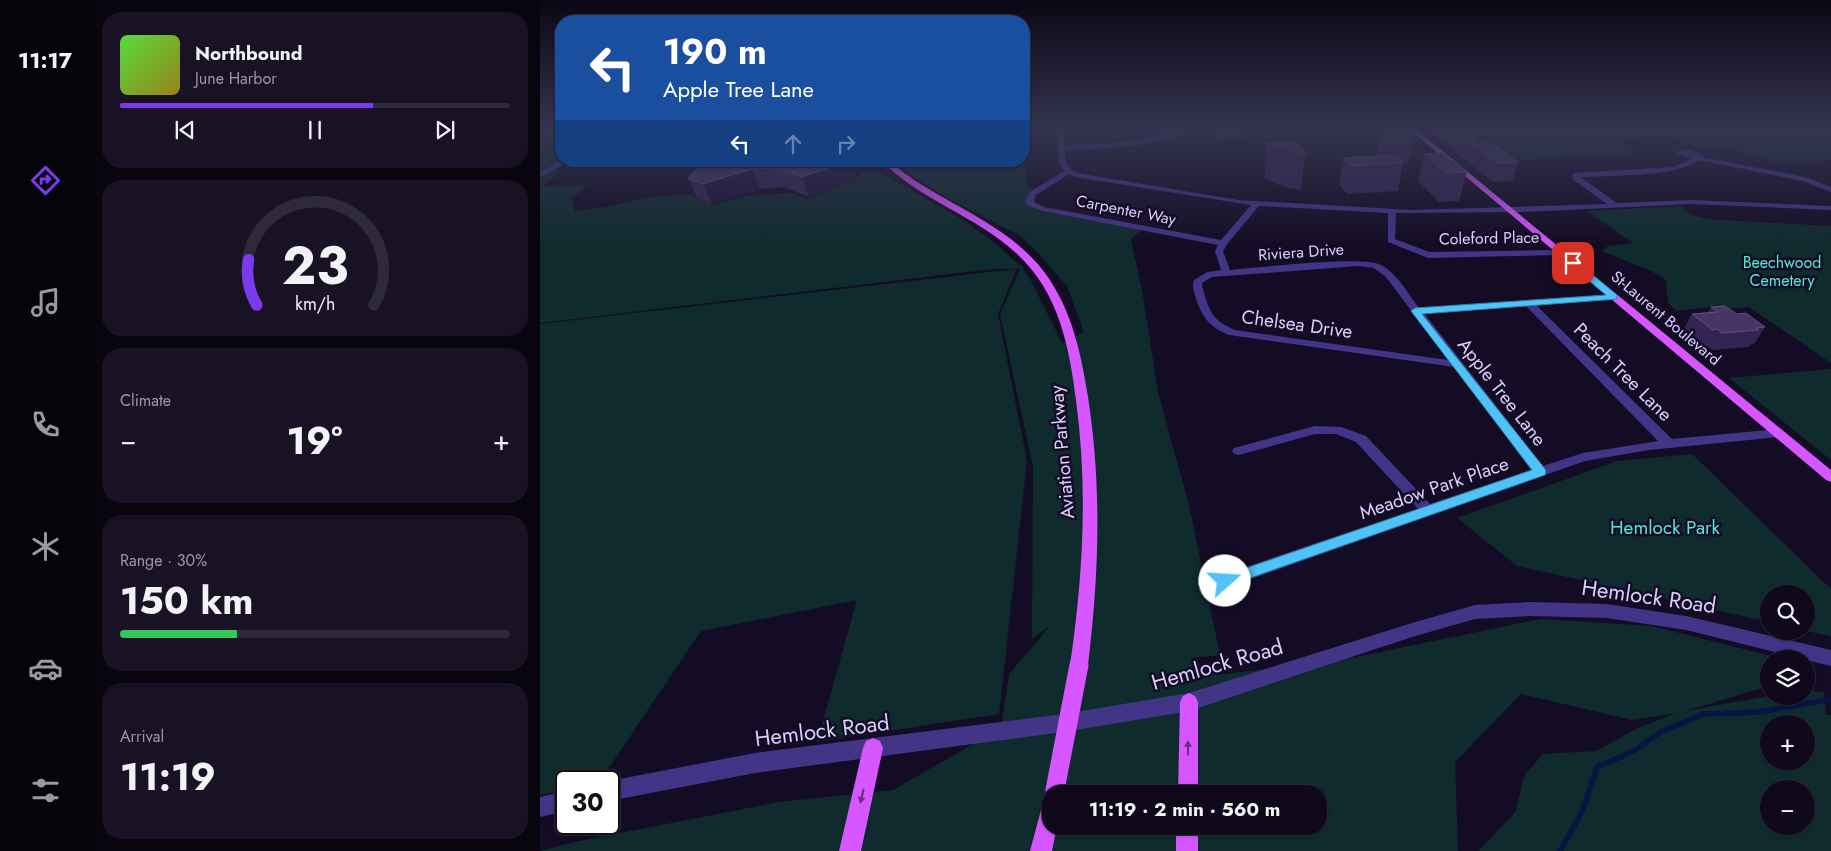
<!DOCTYPE html>
<meta charset="utf-8">
<style>
body{margin:0;font-family:Jost,sans-serif;background:#181224;color:#f1f3f6;height:100vh;display:flex;flex-direction:column;font-size:19px;white-space:nowrap}
*{box-sizing:border-box;margin:0}
p{font-size:16px;color:#9b9aa3}
.icon{flex:none;width:28px;height:28px;fill:none;stroke:currentColor;stroke-width:2;stroke-linecap:round;stroke-linejoin:round}
.map{position:relative;flex:1;overflow:hidden}
.sheet{display:flex;flex-direction:column;gap:12px;padding:12px;background:#08050f;width:450px}
.sheet>*{flex:none}
.guide{position:absolute;left:15px;top:15px;width:475px;height:152px;border-radius:20px;box-shadow:0 1px 4px #0004,0 0 0 1px #2f2a3a;background:#1a4fa0;color:#fff;overflow:hidden}
.fabs{position:absolute;left:1220px;top:585px;display:grid;gap:10px}
.fabs a{display:grid;place-items:center;width:55px;height:55px;border-radius:50%;background:#0f091b;box-shadow:0 1px 4px #0004,0 0 0 1px #2f2a3a;font-size:25px}
.speed{position:absolute;left:15px;top:770px;display:flex;gap:10px;font-size:25px;font-weight:700;text-align:center}
.speed>*{display:grid;place-content:center;width:65px;height:65px;border-radius:50%;background:#0f091b;box-shadow:0 1px 4px #0004,0 0 0 1px #2f2a3a;line-height:1}
.speed .limit{border:2px solid #111;border-radius:8px;background:#fff;color:#111}
.pin{position:absolute;display:grid;place-items:center;width:42px;height:42px;color:#fff;margin:-21px;border-radius:10px;box-shadow:0 2px 8px #0006}
.me{position:absolute;width:55px;margin:-28px;rotate:71deg;stroke-linejoin:round;filter:drop-shadow(0 0 4px #0008)}
.turn{display:flex;align-items:center;gap:18px;height:105px;padding:0 25px;font-size:22px}
.turn .icon{width:65px;height:65px;stroke-width:2.5}
.turn b{display:block;font-size:35px;line-height:42px}
.lanes{display:flex;align-items:center;height:48px;padding:0 25px;background:#0003;justify-content:center;gap:25px;direction:ltr}
.lanes .off{opacity:.35}
.big{font-size:38px;font-weight:700;line-height:1.1}
.sheet .card{flex:1;display:flex;flex-direction:column;justify-content:center;gap:8px;min-width:0;padding:0 18px;border-radius:20px;background:#181224}
.sheet .dial{align-items:center;gap:0}
.dial svg{height:130px;overflow:visible;fill:none;stroke:#2f2a3a;stroke-width:7;stroke-linecap:round;text-anchor:middle}
.dial text{fill:#f1f3f6;stroke:none}
.song{display:flex;align-items:center;gap:15px}
.cover{width:60px;height:60px;border-radius:8px;background:linear-gradient(135deg,hsl(110 70% 55%),hsl(50 70% 35%))}
.played{height:5px;border-radius:2px;background:linear-gradient(90deg,#7c3aed 65%,#2f2a3a 65%)}
.keys{display:flex;justify-content:space-around;direction:ltr}
.heat{display:flex;justify-content:space-between;align-items:center;font-size:28px;direction:ltr}
.charge{height:8px;border-radius:4px;background:linear-gradient(90deg,#34c759 30%,#2f2a3a 0)}
.trip{position:absolute;left:502px;top:785px;width:285px;height:50px;border-radius:20px;background:#0f091b;box-shadow:0 1px 4px #0004,0 0 0 1px #2f2a3a;font-weight:700;line-height:50px;text-align:center}
main{display:flex;flex:1;min-height:0}
.tab-bar{display:flex;flex-direction:column;width:90px;justify-content:space-around;align-items:center;background:#06040b;color:#9b9aa3}
.tab-bar .icon{width:35px;height:35px}
.tab-bar .selected{color:#7c3aed}
.tab-bar b{font-size:22px;color:#f1f3f6}
.map>svg:first-child{display:block}
.green{fill:#0f2b2e;fill-rule:evenodd}
.water{fill:#061543}
.lines{fill:none;stroke-linecap:round;stroke-linejoin:round}
.stream{stroke:#061543;stroke-width:5.5}
.minor{fill:#423486;fill-rule:evenodd}
.major{fill:#d656ff;fill-rule:evenodd}
.major-bridge{stroke:#d656ff;stroke-width:19}
.wall{fill:#342453}
.shaded-wall{fill:#1f1338}
.building{fill:#463665;stroke:#5d4e7e}
.oneway{fill:#6b2d87}
.route{fill:#4fc3f7;stroke:#337fa1}
.labels{text-anchor:middle;dominant-baseline:central;stroke-width:5;stroke-linejoin:round;paint-order:stroke}
.far-street-label{font-size:16px;fill:#dbcfff;stroke:#140c24}
.far-park-label{font-size:16px;fill:#54e7d5;stroke:#140c24}
.street-label{font-size:19px;fill:#dbcfff;stroke:#140c24}
.park-label{font-size:19px;fill:#54e7d5;stroke:#140c24}
.near-street-label{font-size:22px;fill:#dbcfff;stroke:#140c24}
</style>
<main>
<nav class="tab-bar">
<b>11:17</b>
<svg class="icon selected" aria-label="directions" viewBox="0 0 24 24"><path d="M12 3l9 9-9 9-9-9zM9 14v-3h6M13 9l2 2-2 2"/></svg>
<svg class="icon" aria-label="music" viewBox="0 0 24 24"><path d="M9 18V5l10-2v13"/><circle cx="6" cy="18" r="3"/><circle cx="16" cy="16" r="3"/></svg>
<svg class="icon" aria-label="phone" viewBox="0 0 24 24"><path d="M5 4h4l2 5-3 2q2 4 5 5l2-3 5 2v4C11 20 4 13 5 4z"/></svg>
<svg class="icon" aria-label="climate" viewBox="0 0 24 24"><path d="M12 3v18M4 7l16 10M4 17L20 7"/></svg>
<svg class="icon" aria-label="car" viewBox="0 0 24 24"><path d="M5 17H2v-5l4-1 3-4h7l3 4 3 1v5h-3M9 17h6M6 11h13"/><circle cx="7" cy="17" r="2"/><circle cx="17" cy="17" r="2"/></svg>
<svg class="icon" aria-label="filters" viewBox="0 0 24 24"><path d="M4 7h16M4 17h16"/><circle cx="9" cy="7" r="2"/><circle cx="15" cy="17" r="2"/></svg>
</nav>
<section class="sheet">
<div class="card">
<div class="song"><i class="cover"></i><div><b>Northbound</b><p>June Harbor</p></div></div>
<div class="played"></div>
<div class="keys"><svg class="icon" aria-label="previous" viewBox="0 0 24 24"><path d="M18 5L8 12l10 7zM5 5v14"/></svg><svg class="icon" aria-label="pause" viewBox="0 0 24 24"><path d="M8 5v14M16 5v14"/></svg><svg class="icon" aria-label="next" viewBox="0 0 24 24"><path d="M6 5l10 7-10 7zM19 5v14"/></svg></div>
</div>
<div class="card dial"><svg viewBox="0 0 100 80">
<path d="M14 69A42 42 0 1 1 86 69"/>
<path d="M14 69A42 42 0 0 1 9 41" stroke="#7c3aed"/>
<text x="50" y="56" font-size="32" font-weight="700">23</text>
<text x="50" y="72" font-size="11">km/h</text>
</svg></div>
<div class="card"><p>Climate</p>
<div class="heat"><a>−</a><b class="big">19°</b><a>+</a></div>
</div>
<div class="card"><p>Range · 30%</p><b class="big">150 km</b><div class="charge"></div></div>
<div class="card"><p>Arrival</p><b class="big">11:19</b></div>
</section>
<div class="map">
<svg width="1291" height="851" viewBox="0 0 1291 851">
<rect width="100%" height="100%" fill="#140c24"/>
<!-- green -->
<path class="green" d="M0,128h21v33l-13,8 13,2 -20,16 46,-2 -17,15 3,2 1,9 32,-4 38,-9 37,-4 12,1 20,10 33,-9 44,-3 18,6 34,-14 24,-14 17,3 80,46 28,20 31,27 7,10 33,66 22,-11 -17,-46 -30,-34 -18,-17 -74,-38 -44,-30 -5,-6h128v-31h4c-2,20 -8,44 4,60l-7,10 11,10 105,20 -10,9 12,57 15,96 31,113 31,150 -29,3 26,17 129,-16 195,-40 111,7 131,33h-14v27l-84,25 84,-15h37v-5l18,1 2,23h5v136h-352l37,-40 8,-35 19,-22 53,-3 42,-23 38,-15 -44,7 -111,-26 -66,68 3,89h-918l34,-9 205,-40 114,-12 108,-62 8,-54 41,-48 -18,13 1,-172 -33,-153 20,-45 -3,-1 -19,46 29,147 -28,253 -182,28 40,-142 -156,31 -101,150h-34v9l-26,5v-471l476,-55h-23l-453,54zM1229,724h37v37h-37zM1229,789h37v37h-37zM511,794h268v32h-268z
M917,128h374v32l-51,3 -50,-14 -27,2 -33,-15 -51,2 11,16 -124,7z
M699,129l7,9 -29,2 -5,-10z
M1141,206l7,7 18,6 125,7v137l-82,-56 -23,2 -5,-3 -45,5 -8,-8 -2,-23 -13,-8 -51,-21 6,-5 25,-3 -46,-32z
M1291,369v91l-102,-82z
M1152,454l139,135v47l-25,-5v-37h-37v28l-252,-56 -60,-48 160,-57z"/>
<!-- water -->
<path class="water" d="M714,128h8l-7,4 21,4 14,-4 -4,-4h15l2,2 -7,1 -2,3 6,4v3h-27l-10,-5 -15,-3z"/>
<g class="lines">
<!-- stream -->
<path class="stream" d="M1020,851l22,-39 15,-45 37,-16 27,-19 42,-18 57,-2 71,-13"/>
<!-- minor -->
<path class="minor" d="M517,128h6l1,18c29,-2 59,-3 87,-8 11,-2 31,-10 38,-10 -14,19 -99,21 -124,22 1,14 0,15 12,23l161,27 174,10 195,-6 -35,-25 1,-6 101,-6 17,-8 -15,-6v-2l15,-2 15,9 99,19 26,10v5l-28,-11 -104,-21c-25,18 -87,15 -119,17l37,26 74,-3 140,6v4l-140,-6 -169,8 -126,1 -1,26 34,13 134,-2v4l-3,1 -132,3 -40,-16v-29l-129,-7 -32,38 -4,7 7,19c28,-2 132,-15 151,-5 16,8 27,29 38,43l198,-13 2,2 -5,3 -78,5 136,134 107,-10 6,4 -6,4 -130,13 -64,11 -354,125 -6,1 -6,-1 -2,-5 2,-5 199,-67 -62,-67 -20,-8h-21l-76,21 -5,-1 -2,-3 2,-3 81,-22 26,1 25,9 64,68 101,-34 -77,-103 -225,-32c-20,-8 -28,-19 -34,-40 -2,-5 -3,-10 -1,-15l13,-8 14,-2 -6,-19 3,-6 -176,-34 -14,-5 -3,-5 5,-9 34,-21 -5,-8zM529,174l6,3 176,28 -30,35 -177,-33 -10,-5 2,-7zM818,266l16,2 12,9 62,83 -213,-30c-24,-10 -26,-20 -33,-44v-3l10,-6zM986,306l132,135 -75,12 -40,13 -119,-153z
M21,161h9l-30,16v-5z
M989,602l78,2 79,12 145,34v16l-145,-36 -79,-12 -78,-2 -54,3 -63,18 -223,74 -125,21 -309,41 -146,28v-20l146,-28 309,-39 125,-21 223,-70 63,-18z
M26,791v20l-26,6v-20z"/>
<!-- major -->
<path class="major" d="M868,128h6l417,342v12l-5,-2z
M342,161c2,0 5,-1 7,0 5,2 11,9 15,12 15,11 32,20 49,30 34,19 68,38 92,70 27,37 36,80 43,124 14,90 11,178 0,268l-3,6 -6,2 -6,-2 -3,-6c13,-88 18,-176 6,-265 -7,-54 -17,-108 -60,-147 -40,-37 -96,-53 -134,-92z
M649,693l6,3 3,6v92h-20l2,-92 3,-6z
M333,738l7,3 3,7 -22,103h-22l24,-103 3,-7z
M511,796v30h6l-5,25h-22l14,-52z
M636,826h22v25h-22z"/>
<!-- major-bridge -->
<path class="major-bridge" d="M515,790l24,-125"/>
</g>
<!-- wall -->
<path class="wall" d="M842,128h34l-8,35h-5l-5,28 -51,3 -8,-9 4,-27 34,-2z
M890,128h39l5,15 44,19 -5,19 -20,1 -64,-51z
M727,143l38,10 -4,37 -12,-2 -24,-9z
M884,154l43,18 -8,29 -20,1 -21,-21z
M212,161l105,19 -48,17 -25,-10 -24,2 -48,15 -15,-6 -9,-20z
M1171,307l26,7 28,13 -10,16 -4,1 -2,3 -37,3 -5,-4h-4l-20,-16 9,-16 16,-2z"/>
<!-- shaded-wall -->
<path class="shaded-wall" d="M309,161h3l5,19 -48,17 -7,-20z
M212,169l8,20 -48,15 -9,-20z"/>
<!-- building -->
<path class="building" d="M911,128h18l7,5 -3,10h18l27,19 -20,1z
M727,143h30l8,10 -12,-2z
M902,153l25,19 -21,1 -22,-19z
M856,155l7,8 -52,3 -8,-8z
M212,161l40,1 57,-1 -47,16 -25,-9 -25,1 -49,15 -15,-6 10,-11 42,-2z
M1185,306l12,8 9,-1 19,14 -9,1 3,2 -37,3 -5,-4 -4,1 -21,-16 26,-2 -7,-5z"/>
<!-- one-way arrows -->
<defs><path id="oneway-solid" d="M-6-.8H1V-3.2L6.5 0L1 3.2V.8H-6Z" transform="scale(1.25)"/></defs>
<g class="oneway">
<use href="#oneway-solid" transform="translate(648 748) rotate(-89)"/>
<use href="#oneway-solid" transform="translate(322 796) rotate(103)"/>
</g>
<!-- sky -->
<linearGradient id="sky" x2="0" y2="1"><stop stop-color="#0b0714"/><stop offset="0.52" stop-color="#343450"/><stop offset="1" stop-color="#343450" stop-opacity="0"/></linearGradient>
<rect width="1291" height="247" fill="url(#sky)"/>
<!-- route -->
<path class="route" d="M1030,261h6l41,34v4l-195,15 123,155 1,3 -1,3 -315,110 -5,2 -5,-2 -2,-4 2,-4 312,-107 -121,-159 4,-3 191,-13 -36,-30z"/>
<g class="labels">
<!-- far-street labels -->
<g class="far-street-label">
<text transform="translate(586 210) rotate(11)">Carpenter Way</text>
<text transform="translate(949 238) rotate(-1)">Coleford Place</text>
<text transform="translate(761 252) rotate(-4)">Riviera Drive</text>
<text transform="translate(1126 318) rotate(40)">St-Laurent Boulevard</text>
</g>
<!-- far-park labels -->
<g class="far-park-label">
<text x="1242" y="262">Beechwood<tspan x="1242" dy="18">Cemetery</tspan></text>
</g>
<!-- street labels -->
<g class="street-label">
<text transform="translate(757 324) rotate(8)">Chelsea Drive</text>
<text transform="translate(1083 372) rotate(45)">Peach Tree Lane</text>
<text transform="translate(962 392) rotate(52)">Apple Tree Lane</text>
<text transform="translate(522 452) rotate(-95)">Aviation Parkway</text>
<text transform="translate(894 488) rotate(-19)">Meadow Park Place</text>
</g>
<!-- park labels -->
<g class="park-label">
<text x="1125" y="527">Hemlock Park</text>
</g>
<!-- near-street labels -->
<g class="near-street-label">
<text transform="translate(1109 596) rotate(8)">Hemlock Road</text>
<text transform="translate(677 664) rotate(-16)">Hemlock Road</text>
<text transform="translate(282 730) rotate(-7)">Hemlock Road</text>
</g>
</g>
</svg>
<div class="fabs">
<a><svg class="icon" aria-label="search" viewBox="0 0 24 24"><circle cx="10" cy="10" r="6"/><path d="M15 15l6 6"/></svg></a>
<a><svg class="icon" aria-label="layers" viewBox="0 0 24 24"><path d="M12 4l9 5-9 5-9-5zM3 14l9 5 9-5"/></svg></a>
<a>+</a>
<a>−</a>
</div>
<div class="speed"><div class="limit">30</div></div>
<div class="pin" style="left:1033px;top:263px;background:#d93025"><svg class="icon" aria-label="arrive" viewBox="0 0 24 24"><path d="M6 21V4h12l-3 4 3 4H6"/></svg></div>
<svg class="me" style="left:685px;top:581px" viewBox="-20 -20 40 40"><circle r="19" fill="#fff"/><path d="M0-13L10 11 0 6-10 11z" fill="#4fc3f7"/></svg>
<div class="trip">11:19 · 2 min · 560 m</div>
<div class="guide">
<div class="turn"><svg class="icon" aria-label="left" viewBox="0 0 24 24"><path d="M17 20v-9H6M10 6l-5 5 5 5"/></svg><div><b>190 m</b>Apple Tree Lane</div></div>
<div class="lanes"><svg class="icon" aria-label="left" viewBox="0 0 24 24"><path d="M17 20v-9H6M10 6l-5 5 5 5"/></svg><svg class="icon off" aria-label="ahead" viewBox="0 0 24 24"><path d="M12 20V5M6 11l6-6 6 6"/></svg><svg class="icon off" aria-label="right" viewBox="0 0 24 24"><path d="M7 20v-9h11M14 6l5 5-5 5"/></svg></div>
</div>
</div>
</main>
